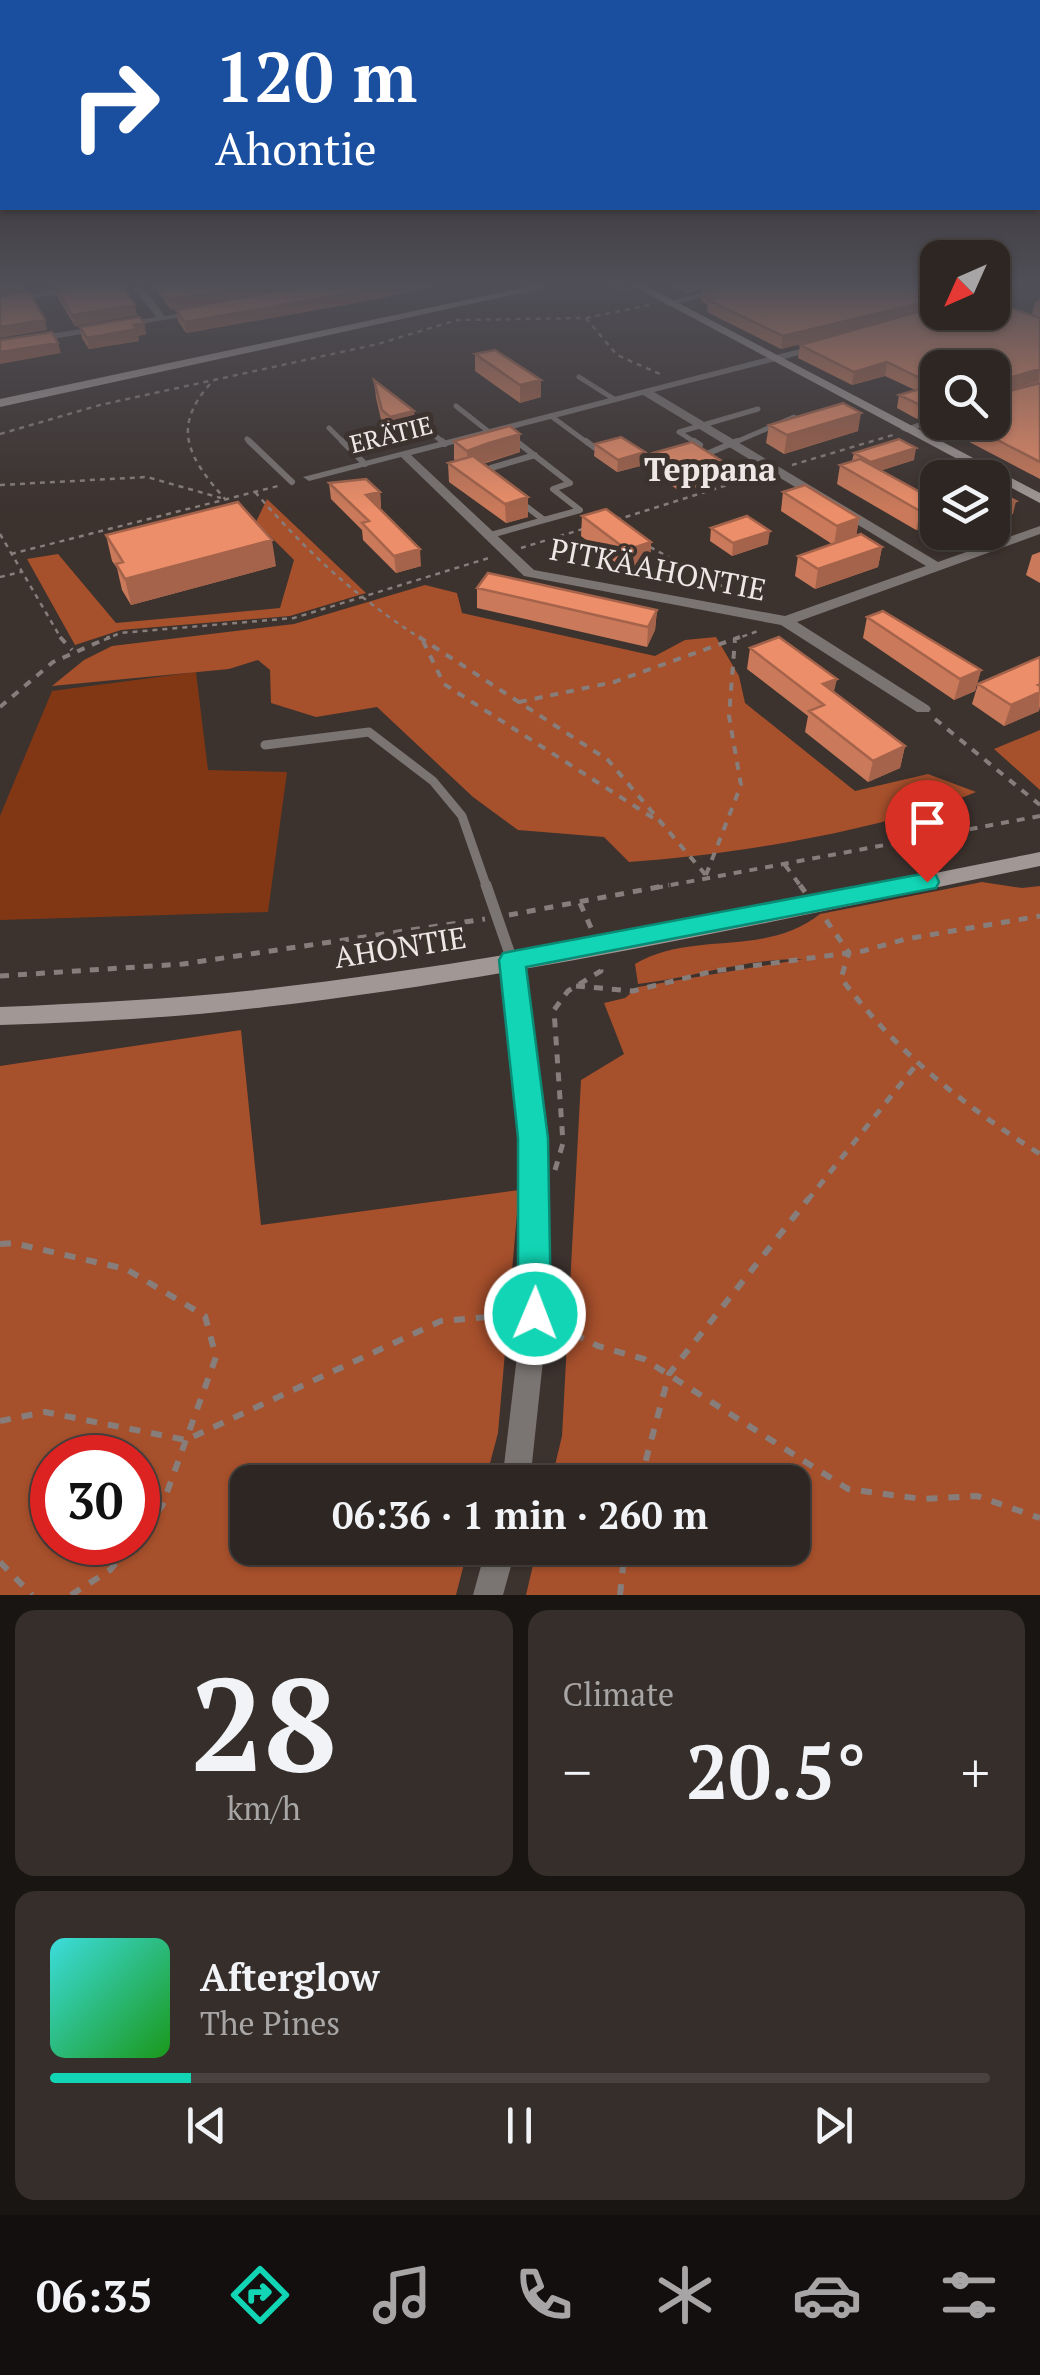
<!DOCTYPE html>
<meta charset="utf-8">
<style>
body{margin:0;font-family:"PT Serif",serif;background:#352e2a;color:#f1f3f6;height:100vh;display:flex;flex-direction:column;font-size:38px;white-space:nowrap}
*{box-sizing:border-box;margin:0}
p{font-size:32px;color:#a7a5a5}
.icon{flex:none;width:55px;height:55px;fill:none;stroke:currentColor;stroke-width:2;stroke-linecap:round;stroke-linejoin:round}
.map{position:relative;height:1595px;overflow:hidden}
.sheet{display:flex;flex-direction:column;gap:15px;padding:15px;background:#191513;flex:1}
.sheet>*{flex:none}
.hud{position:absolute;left:0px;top:0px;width:1040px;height:210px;box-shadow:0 2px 8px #0004,0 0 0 2px #484340;background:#1a4fa0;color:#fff;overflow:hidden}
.needle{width:65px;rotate:225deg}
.fabs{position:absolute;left:920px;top:240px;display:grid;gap:20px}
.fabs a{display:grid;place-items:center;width:90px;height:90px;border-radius:20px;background:#2d2622;box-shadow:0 2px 8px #0004,0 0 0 2px #484340;font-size:50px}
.speed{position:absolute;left:30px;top:1435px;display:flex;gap:20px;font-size:50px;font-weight:700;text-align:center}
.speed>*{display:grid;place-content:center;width:130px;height:130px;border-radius:50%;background:#2d2622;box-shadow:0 2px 8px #0004,0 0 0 2px #484340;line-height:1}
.speed .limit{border:15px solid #d22;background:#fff;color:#111}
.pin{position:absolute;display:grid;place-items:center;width:85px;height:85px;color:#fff;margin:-102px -42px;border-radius:50% 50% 50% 0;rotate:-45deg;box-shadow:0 0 10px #0007}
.pin .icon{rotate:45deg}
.me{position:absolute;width:110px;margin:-55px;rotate:1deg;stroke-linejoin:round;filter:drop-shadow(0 0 8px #0008)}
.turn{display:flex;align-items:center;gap:35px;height:210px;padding:0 50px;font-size:45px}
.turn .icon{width:130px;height:130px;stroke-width:2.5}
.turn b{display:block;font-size:70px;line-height:85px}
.big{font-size:75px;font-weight:600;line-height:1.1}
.sheet .card{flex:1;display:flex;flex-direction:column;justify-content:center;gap:15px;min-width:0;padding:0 35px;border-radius:20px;background:#352e2a}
.sheet .dial{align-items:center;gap:0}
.dial b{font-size:130px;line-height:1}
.song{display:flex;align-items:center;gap:30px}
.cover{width:120px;height:120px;border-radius:15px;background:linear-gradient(135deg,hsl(180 70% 55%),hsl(120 70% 35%))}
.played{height:10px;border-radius:5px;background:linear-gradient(90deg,#11d5b4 15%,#484340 15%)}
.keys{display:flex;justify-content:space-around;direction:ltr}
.heat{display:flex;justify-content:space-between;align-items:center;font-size:55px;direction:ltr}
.sheet .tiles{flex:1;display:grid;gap:15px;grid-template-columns:1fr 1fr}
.card:last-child{grid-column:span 2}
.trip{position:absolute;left:230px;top:1465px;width:580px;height:100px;border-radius:20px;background:#2d2622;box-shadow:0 2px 8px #0004,0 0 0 2px #484340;font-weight:600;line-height:100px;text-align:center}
.tabs{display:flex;height:160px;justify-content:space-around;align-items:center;background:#120f0e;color:#a7a5a5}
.tabs .icon{width:70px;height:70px}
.tabs .current{color:#11d5b4}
.tabs b{font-size:45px;color:#f1f3f6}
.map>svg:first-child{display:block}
.green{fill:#823714}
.forest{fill:#a7502c;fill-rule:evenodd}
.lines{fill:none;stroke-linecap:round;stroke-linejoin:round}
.path-far3{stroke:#877e7b;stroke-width:2.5;stroke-dasharray:5 5;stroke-linecap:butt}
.path-far2{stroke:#877e7b;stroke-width:4;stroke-dasharray:8 8;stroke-linecap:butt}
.path-far1{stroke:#877e7b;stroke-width:5;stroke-dasharray:9 9;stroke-linecap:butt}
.path{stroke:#877e7b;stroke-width:6;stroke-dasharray:11 11;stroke-linecap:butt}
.lane-far3{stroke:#7a7472;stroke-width:5}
.lane-far2{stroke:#7a7472;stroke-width:6}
.lane-far1{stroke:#7a7472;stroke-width:9}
.lane{stroke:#7a7472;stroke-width:11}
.street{fill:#7a7472;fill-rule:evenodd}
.secondary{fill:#a19895;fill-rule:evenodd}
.wall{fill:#ca7a5a}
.shaded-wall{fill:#a4634a}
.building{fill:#eb8e69;stroke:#a4634a;stroke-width:2.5}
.route{fill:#11d5b4;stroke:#0b8a75;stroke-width:2.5}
.labels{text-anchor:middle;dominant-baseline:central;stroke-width:10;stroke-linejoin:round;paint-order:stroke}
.far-street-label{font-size:25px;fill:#eee7e5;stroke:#3c322e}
.street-label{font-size:30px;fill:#eee7e5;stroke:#3c322e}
.far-district-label{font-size:32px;font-weight:bold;fill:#eee7e5;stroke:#3c322e}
</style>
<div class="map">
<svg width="1040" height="1595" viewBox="0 0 1040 1595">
<rect width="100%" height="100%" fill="#3c322e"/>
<!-- green -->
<path class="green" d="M196,672l12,98 79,2 -19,140 -268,8v-104l52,-125z"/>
<!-- forest -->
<path class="forest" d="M267,499l99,94 -76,23 -169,14 -46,15 -48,-86 31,-5 58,69 164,-15 14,-48 -38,-38z
M425,585l32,8 5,20 193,43 30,-16 31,-3 23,39 6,27 110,88 73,-17 48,18c-96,39 -243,63 -347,70l-25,-25 -86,-7 -45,-33 -96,-90 -61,10 -45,-14 -1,-33 -12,-10 -29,9 -177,17 32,-26 28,-14 182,-22z
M1040,730v60l-46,-41z
M982,882l40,6 18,-2v709h-514l11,-47h255v-66h-241l11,-46 19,-356 43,-26 -20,-51 21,-5 13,-11 165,-28c-55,-1 -110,19 -165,25l-3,-20c57,-34 130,-6 185,-50z
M241,1030l20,195 258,-35 -21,243 -13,49h-237v66h220l-12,47h-456v-529zM52,1458h86v84h-86z"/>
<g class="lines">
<!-- path-far3 -->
<path class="path-far3" d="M614,287l13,4
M586,318l31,37 45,20
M210,384c-40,45 -20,75 15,115
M0,434l100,-29 278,-61 79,-24 129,-2 63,-13
M792,465l101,-30
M0,485l147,-8 74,21
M255,492c55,63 97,102 168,148
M616,520l143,-45
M0,534l62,106
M650,547l92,50
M521,548l62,-19
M11,554l267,-68
M0,577l21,-5
M104,640l16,-7 174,-15 198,-61
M733,640l25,-9"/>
<!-- path-far2 -->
<path class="path-far2" d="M60,637l12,13
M419,637l189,123 102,120
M423,641l21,43 217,139
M519,702l95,-20 126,-45
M0,707l53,-45 57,-25
M935,719l105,86
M785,865l17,23
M706,875l35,-90 -12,-69 6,-77
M655,888l385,-72"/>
<!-- path-far1 -->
<path class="path-far1" d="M800,885l5,7
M580,903l12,27
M509,915l160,-30
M826,920l23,33 -8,25c55,74 122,127 199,176
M0,976l183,-12 302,-45
M576,986l57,5 81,-20 149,-20 43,-12 134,-23
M555,1170l8,-27 -9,-133 14,-19 33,-20 -1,-8
M807,1201l109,-136"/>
<!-- path -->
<path class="path" d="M0,1244l13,-1 113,26 79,47 11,41 -54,149 -24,30
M554,1324l44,22 46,13 204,130 74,10 55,-3 63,22
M0,1421l45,-9 141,28 255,-119 71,-6
M640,1482l29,-108 140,-176
M0,1562l32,33
M71,1595l39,-25 23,-28
M620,1595l5,-47"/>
<!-- lane-far3 -->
<path class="lane-far3" d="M579,377l35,22
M456,406l33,26
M408,413l37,31
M551,416l38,28
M329,428l16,16
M511,437l9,7
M247,439l5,5
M698,444l-19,-12 79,-23
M731,444l63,-27"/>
<!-- lane-far2 -->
<path class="lane-far2" d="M249,441l43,41
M342,441l23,23
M442,441l3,3
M516,441l54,42
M586,441l9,7
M694,441l6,4
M702,456l35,-15
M487,476l4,-8 44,-13
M519,501l25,19 36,-10 -27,-21 17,-6
M487,536l57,-16"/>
<!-- lane-far1 -->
<path class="lane-far1" d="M265,745l104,-13 64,49 29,35 25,72"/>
<!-- lane -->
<path class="lane" d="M486,885l26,75"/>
<!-- street -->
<path class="street" d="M75,287h25l-100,17v-6z
M133,287h10l22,29 35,-6 5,3 -205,35v-6l156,-25z
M724,287h18l-74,19 -5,-3z
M992,303l48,18v7l-48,-18z
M823,343l5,3 -1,2 -173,44 284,170 102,-36v8l-243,88 132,84 2,3 -2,3h-12l-136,-87 -257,-49 -123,-119 -92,24 -6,-4zM643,395l283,171 -141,50 -251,-46 -123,-115z
M938,416l1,6 -33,10 -6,-3z
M512,952l7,3 3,5 27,249 -1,105 -18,168h-28l20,-168 3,-105 -23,-249 3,-5z
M486,1548h30l-13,47h-30z"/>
<!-- secondary -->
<path class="secondary" d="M527,287h21l-548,120v-8z
M635,287h13l392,206v10z
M1040,852v14c-257,53 -514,111 -775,141 -88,11 -177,15 -265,18v-18c88,-4 177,-8 264,-18 262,-30 519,-86 776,-137z"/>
</g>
<!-- wall -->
<path class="wall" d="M155,287h274l-51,12 -192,34 -8,-12 -2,-11 65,-12 -70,12z
M675,287h34l-23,6z
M56,288l81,27 -62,11 -17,-28z
M702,289l236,23 102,6v64l-47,13 47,-12v96l-101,-53v-4h53l-54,-54v45l-21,6 -20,-11 2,-13 16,-5 -30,-14 -33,9 -54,-27 2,-13 21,-6 -40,10 -74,-37 1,-7 -7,-4z
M1040,300v18l-8,-4 3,-12z
M144,323l2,11 -8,2 1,5 -50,8 -7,-11 -2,-11z
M475,354l66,43 -21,6 -45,-32z
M374,380l40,31 1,18 -23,6 -9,-7 -7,-30z
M769,425l89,6 -74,23 -18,-11z
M454,441l66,11 -37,12 45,33v20l-22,6 -57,-41 -1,-19 8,-2 -2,-2z
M595,444l50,8 -1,13 -27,7 -23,-16z
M653,453l69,8 -2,19 -39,12 -29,-20z
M854,453l60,7 -33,10 57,32 -2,21 -20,7 -79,-46 3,-19 12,-4z
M329,483l51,9 1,16h-2l42,58 -25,7 -33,-33 -1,-10 -31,-31z
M783,492l76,26 -3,18 26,11 -4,20 -63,22 -20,-13 3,-20 34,-12 -51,-33z
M582,516l69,26 -1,20 -25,8 -44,-34z
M711,528l57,16 -36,12 -22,-15z
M106,535l170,31 -145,39 -9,-15 -5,-22 -5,-7z
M1040,552v31l-14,-8 6,-20z
M477,588l180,22 -2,20 -8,17 -170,-39z
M867,617l114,53 -6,21 -21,9 -91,-62z
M750,648l84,45 71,53 -5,22 -32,14 -63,-50 3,-16 -61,-47z
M1040,657v49l-1,5 -35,15 -32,-22 6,-20z"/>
<!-- shaded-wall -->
<path class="shaded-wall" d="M0,287h24l1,4 -25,4z
M244,287h63l-136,23 -2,-10z
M386,287h43l-51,12 -192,34 -2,-11z
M687,287h22l-23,6z
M938,299v12l-157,38 2,-13z
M135,305l2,10 -62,11 -3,-11z
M45,320l2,10 -47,8v-11z
M144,323l2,11 -8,2 1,5 -50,8 -2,-11z
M58,343l3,10 -61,11v-12z
M887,362l-2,14 -33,9 2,-13z
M1040,369l-1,12 -47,14 2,-13z
M541,380v17l-21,6v-18z
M938,401v12l-21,6 3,-14z
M414,411l1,18 -23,6 -2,-18z
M861,413l-3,18 -74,23 3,-19z
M520,434v18l-31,9 -21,9 -1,-19 22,-8z
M916,448l-2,12 -46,15 3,-13z
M645,452l-1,13 -27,7 1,-12z
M722,461l-2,19 -39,12 2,-19z
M380,492l1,16 -14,4 -1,-17z
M528,497v20l-22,6 -1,-19z
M1016,501l-3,13 -21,7v-12z
M938,505l-2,18 -20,7 4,-19z
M859,518l-3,20 -22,7 3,-19z
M770,531l-2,13 -36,12 1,-13z
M272,540l4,26 -145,39 -6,-26z
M651,542l-1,20 -25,8 2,-20z
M882,547l-4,20 -63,22 3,-20z
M420,549l1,17 -25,7 -2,-17z
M657,610l-2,20 -8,17 1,-20z
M981,670l-6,21 -21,9 6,-21z
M837,679l-5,21 -9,-16z
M1040,684l-1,27 -35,15 7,-21z
M905,746l-5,22 -32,14 5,-21z"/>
<!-- building -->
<path class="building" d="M123,287l12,18 -63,10 -16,-27z
M160,287h84l-75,13z
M300,287h86l-202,35 -8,-12z
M712,287h226v12l-155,37 -75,-36 10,-2 -16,-9z
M29,292l16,28 -45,7v-30z
M938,306v6h54v-3l12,-3 36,12v51l-46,13 -1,13 47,-12v79l-77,-40h29v-54h-54v33l-18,4 -21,-10 35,-10 -47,-23 -33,10 -54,-27z
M139,317l5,6 -10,2 3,4 -50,9 -7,-11z
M52,332l6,11 -58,9v-12z
M495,350l46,30 -21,5 -45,-31z
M374,380l40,31 -24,6 -8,-7z
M843,403l18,10 -74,22 -18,-10z
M510,426l10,8 -31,9 -22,8 -13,-10z
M621,437l24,15 -27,8 -23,-16z
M899,439l17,9 -45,14 -17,-9z
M692,442l30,19 -39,12 -30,-20z
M473,456l55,41 -23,7 -57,-41z
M860,459l78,43v3l-18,6 -80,-46z
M366,479l14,13 -14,3 54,54 -26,7 -32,-33 7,-2 -40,-38z
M805,485l54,33 -22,8 -54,-34z
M996,490l20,11 -24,8v-17z
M238,502l34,38 -147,39 -9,-15 7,-2 -17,-27z
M606,509l45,33 -24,8 -45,-34z
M747,516l23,15 -37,12 -22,-15z
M861,534l21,13 -64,22 -20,-13z
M488,573l169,37 -9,17 -171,-39z
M883,611l98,59 -21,9 -93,-62z
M779,637l58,42 -14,5 82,62 -32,15 -64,-50 15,-6 -74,-57z
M1040,657v27l-2,1 2,1v6l-29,13 -33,-21z"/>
<!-- sky -->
<linearGradient id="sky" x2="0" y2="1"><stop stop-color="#211c19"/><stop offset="0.56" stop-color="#504f57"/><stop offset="1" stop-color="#504f57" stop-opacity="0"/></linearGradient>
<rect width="1040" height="510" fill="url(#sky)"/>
<!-- route -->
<path class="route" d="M927,873l9,2 3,7 -3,6 -410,79 22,171 3,176 -4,11 -12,5 -12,-5 -5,-11v-176l-19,-178 4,-7z"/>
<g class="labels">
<!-- far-street labels -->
<g class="far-street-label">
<text transform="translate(391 434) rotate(-14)">ERÄTIE</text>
</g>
<!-- street labels -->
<g class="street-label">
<text transform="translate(658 569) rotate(11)">PITKÄAHONTIE</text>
<text transform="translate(400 947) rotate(-9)">AHONTIE</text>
</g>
<!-- far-district labels -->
<g class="far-district-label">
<text x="710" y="469">Teppana</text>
</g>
</g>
</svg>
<div class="fabs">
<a><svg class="needle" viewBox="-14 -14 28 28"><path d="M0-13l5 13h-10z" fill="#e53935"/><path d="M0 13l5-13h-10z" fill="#a7a5a5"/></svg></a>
<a><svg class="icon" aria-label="search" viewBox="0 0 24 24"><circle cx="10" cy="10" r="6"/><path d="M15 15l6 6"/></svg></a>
<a><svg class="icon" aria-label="layers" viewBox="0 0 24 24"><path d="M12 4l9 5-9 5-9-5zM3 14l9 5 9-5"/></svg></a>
</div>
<div class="speed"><div class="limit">30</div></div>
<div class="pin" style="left:927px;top:882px;background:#d93025"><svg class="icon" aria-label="arrive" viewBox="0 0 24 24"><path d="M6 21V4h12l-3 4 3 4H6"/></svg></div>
<svg class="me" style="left:535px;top:1314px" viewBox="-20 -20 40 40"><circle r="17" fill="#11d5b4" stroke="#fff" stroke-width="3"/><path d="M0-11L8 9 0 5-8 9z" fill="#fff"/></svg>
<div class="trip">06:36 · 1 min · 260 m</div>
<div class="hud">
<div class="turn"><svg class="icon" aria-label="right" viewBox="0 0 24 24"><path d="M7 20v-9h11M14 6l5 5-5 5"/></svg><div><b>120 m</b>Ahontie</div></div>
</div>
</div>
<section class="sheet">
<div class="tiles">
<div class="card dial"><b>28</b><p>km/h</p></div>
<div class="card"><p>Climate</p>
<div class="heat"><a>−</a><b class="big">20.5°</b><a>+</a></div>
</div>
<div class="card">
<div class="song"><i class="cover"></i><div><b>Afterglow</b><p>The Pines</p></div></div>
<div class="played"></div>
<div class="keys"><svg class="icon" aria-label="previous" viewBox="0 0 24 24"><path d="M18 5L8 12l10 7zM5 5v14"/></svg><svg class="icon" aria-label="pause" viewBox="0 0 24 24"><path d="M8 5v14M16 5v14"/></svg><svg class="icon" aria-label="next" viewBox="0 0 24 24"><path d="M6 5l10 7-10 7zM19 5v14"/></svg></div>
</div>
</div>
</section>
<nav class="tabs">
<b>06:35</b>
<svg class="icon current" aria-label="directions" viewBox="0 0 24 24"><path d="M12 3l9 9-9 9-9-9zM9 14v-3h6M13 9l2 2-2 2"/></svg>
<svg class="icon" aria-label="music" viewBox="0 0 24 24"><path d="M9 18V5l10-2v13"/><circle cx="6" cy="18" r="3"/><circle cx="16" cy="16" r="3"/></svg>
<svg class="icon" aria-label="phone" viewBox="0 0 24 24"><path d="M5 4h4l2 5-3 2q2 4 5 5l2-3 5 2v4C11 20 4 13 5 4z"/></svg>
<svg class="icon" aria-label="climate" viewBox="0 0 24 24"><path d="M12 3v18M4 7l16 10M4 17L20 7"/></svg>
<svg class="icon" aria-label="car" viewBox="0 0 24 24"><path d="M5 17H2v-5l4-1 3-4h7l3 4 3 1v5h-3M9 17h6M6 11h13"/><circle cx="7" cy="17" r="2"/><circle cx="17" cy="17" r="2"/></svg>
<svg class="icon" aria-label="filters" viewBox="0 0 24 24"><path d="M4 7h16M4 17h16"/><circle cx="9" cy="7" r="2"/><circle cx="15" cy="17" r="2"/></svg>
</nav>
